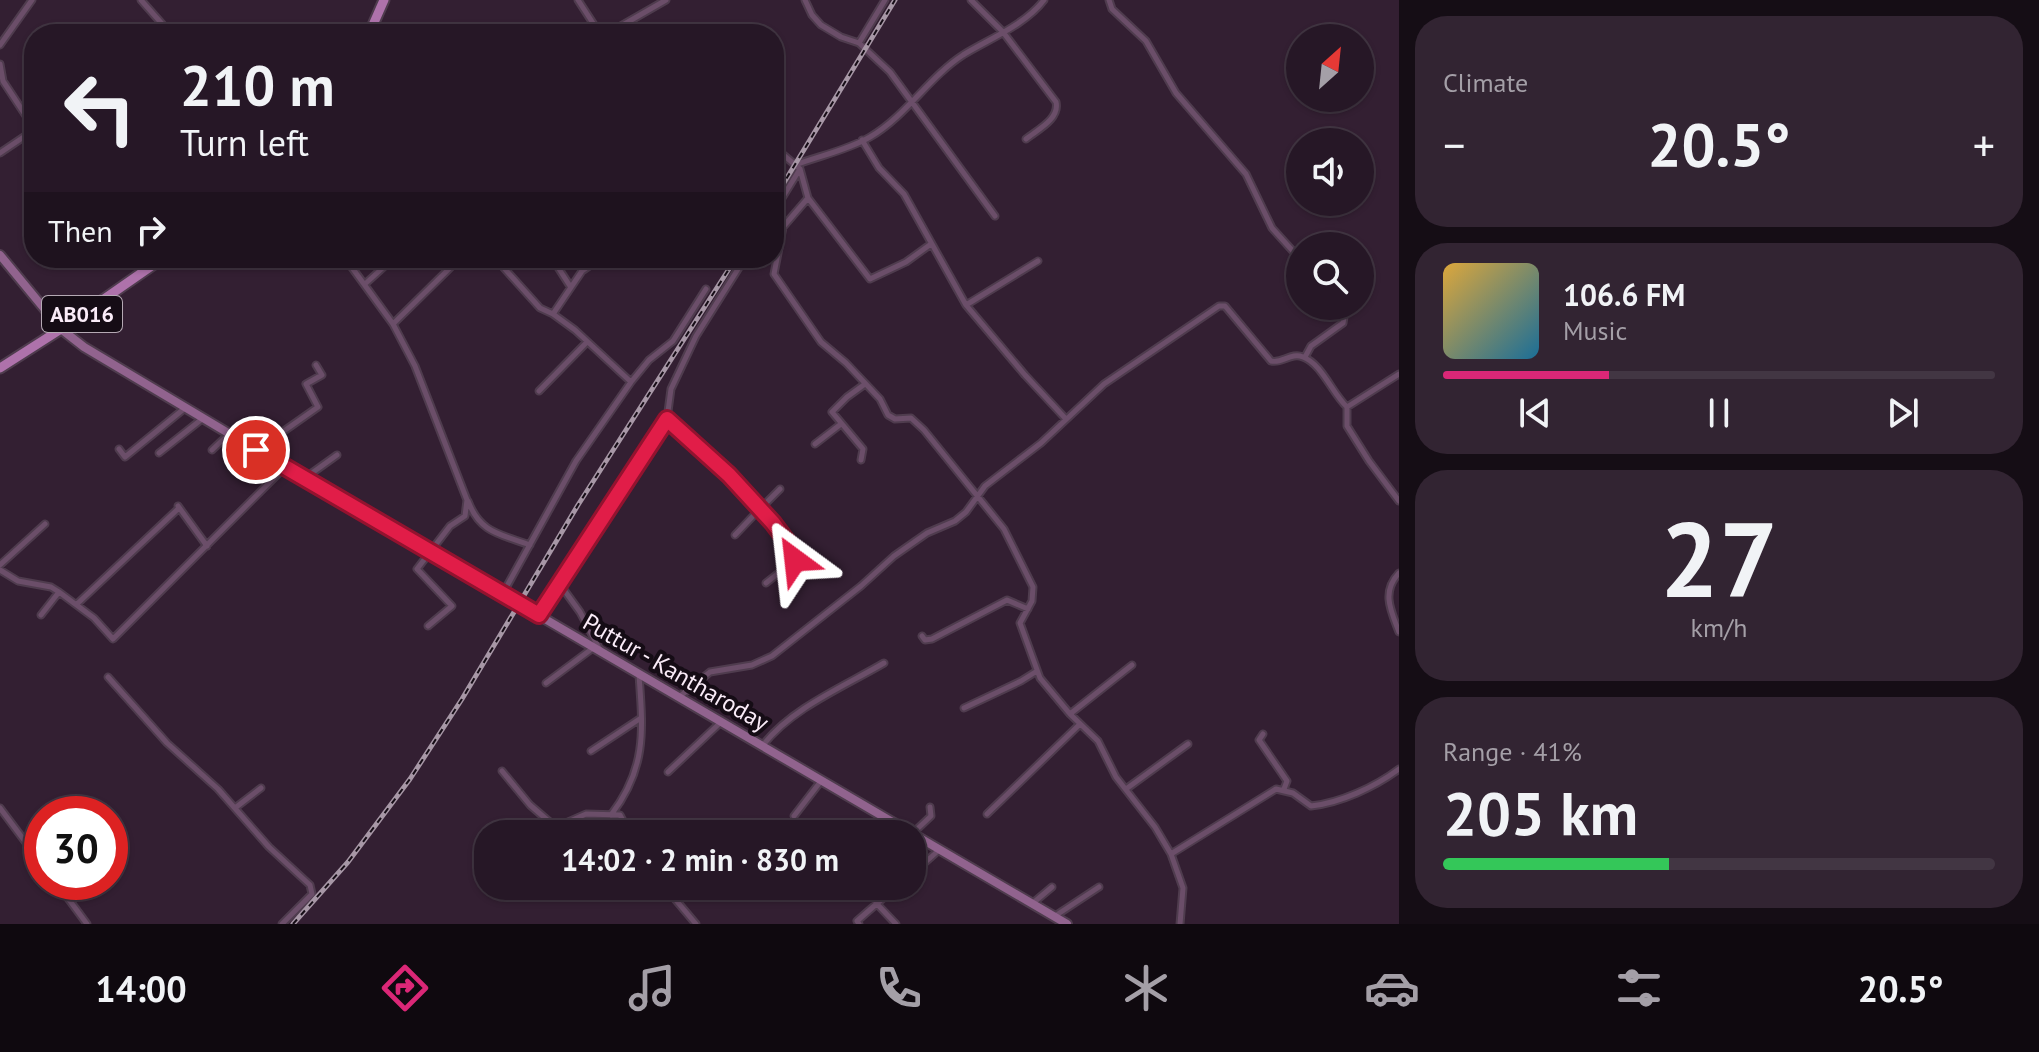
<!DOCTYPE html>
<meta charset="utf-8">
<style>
body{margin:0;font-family:"PT Sans",sans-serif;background:#322432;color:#f1f3f6;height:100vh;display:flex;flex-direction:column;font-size:30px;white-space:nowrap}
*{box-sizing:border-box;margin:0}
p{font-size:26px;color:#a49fa7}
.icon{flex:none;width:44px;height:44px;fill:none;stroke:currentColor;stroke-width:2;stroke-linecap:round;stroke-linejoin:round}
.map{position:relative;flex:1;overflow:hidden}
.panel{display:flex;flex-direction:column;gap:16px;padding:16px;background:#150d15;width:640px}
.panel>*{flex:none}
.hud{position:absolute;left:24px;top:24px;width:760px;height:244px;border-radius:32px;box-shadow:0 2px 6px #0004,0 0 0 2px #423643;background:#261726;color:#f1f3f6;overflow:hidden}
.needle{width:52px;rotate:27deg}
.tools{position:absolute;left:1286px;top:24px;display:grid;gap:16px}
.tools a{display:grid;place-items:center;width:88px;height:88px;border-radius:50%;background:#261726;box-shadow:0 2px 6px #0004,0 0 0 2px #423643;font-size:40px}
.speed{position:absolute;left:24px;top:796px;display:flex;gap:16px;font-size:40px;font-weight:700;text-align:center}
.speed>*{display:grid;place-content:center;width:104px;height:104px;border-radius:50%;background:#261726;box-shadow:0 2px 6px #0004,0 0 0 2px #423643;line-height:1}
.speed .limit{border:12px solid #d22;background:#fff;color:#111}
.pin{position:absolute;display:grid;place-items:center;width:68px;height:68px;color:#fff;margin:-34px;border:4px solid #fff;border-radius:50%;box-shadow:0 2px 8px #0007}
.me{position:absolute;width:88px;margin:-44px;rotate:330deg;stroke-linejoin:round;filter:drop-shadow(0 0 6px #0008)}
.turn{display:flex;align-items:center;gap:28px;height:168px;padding:0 24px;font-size:36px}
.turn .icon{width:104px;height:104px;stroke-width:2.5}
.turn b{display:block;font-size:56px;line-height:68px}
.then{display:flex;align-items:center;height:76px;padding:0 24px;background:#0003;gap:16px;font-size:30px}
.big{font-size:60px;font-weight:800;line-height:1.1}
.panel .card{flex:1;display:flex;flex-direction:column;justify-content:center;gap:12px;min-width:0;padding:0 28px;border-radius:32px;background:#322432}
.panel .dial{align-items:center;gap:0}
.dial b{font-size:104px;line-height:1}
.song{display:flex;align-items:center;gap:24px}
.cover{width:96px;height:96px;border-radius:12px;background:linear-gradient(135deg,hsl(40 70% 55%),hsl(200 70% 35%))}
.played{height:8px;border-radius:4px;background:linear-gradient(90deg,#db2777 30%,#423643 30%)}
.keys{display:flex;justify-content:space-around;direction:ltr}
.heat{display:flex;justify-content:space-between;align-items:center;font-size:44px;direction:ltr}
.charge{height:12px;border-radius:6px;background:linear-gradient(90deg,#34c759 41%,#423643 0)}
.trip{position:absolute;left:474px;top:820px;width:452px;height:80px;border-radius:32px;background:#261726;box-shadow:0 2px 6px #0004,0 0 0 2px #423643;font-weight:800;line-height:80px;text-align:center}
.menu{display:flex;height:128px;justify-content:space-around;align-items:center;background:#0f090f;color:#a49fa7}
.menu .icon{width:56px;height:56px}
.menu .on{color:#db2777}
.menu b{font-size:36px;color:#f1f3f6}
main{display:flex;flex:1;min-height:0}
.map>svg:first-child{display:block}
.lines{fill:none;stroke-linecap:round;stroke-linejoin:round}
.street-casing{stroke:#4f3c4e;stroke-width:9}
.secondary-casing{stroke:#4f3c4e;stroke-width:12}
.primary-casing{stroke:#4f3c4e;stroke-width:13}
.street{stroke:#6b4e69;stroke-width:5}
.secondary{stroke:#91638e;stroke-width:8}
.primary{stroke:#ae72ab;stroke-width:9}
.rail-casing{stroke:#a797a6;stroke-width:5}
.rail{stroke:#150c15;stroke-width:2;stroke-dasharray:6;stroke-linecap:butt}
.route-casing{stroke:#92132f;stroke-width:20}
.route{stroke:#e11d48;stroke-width:14}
.labels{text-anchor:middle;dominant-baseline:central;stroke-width:8;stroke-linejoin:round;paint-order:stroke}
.shield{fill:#150c15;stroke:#b5a9b4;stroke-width:2}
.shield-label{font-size:22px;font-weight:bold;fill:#faecf8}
.street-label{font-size:24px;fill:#faecf8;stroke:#150c15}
</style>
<main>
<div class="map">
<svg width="1399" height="924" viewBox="0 0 1399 924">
<rect width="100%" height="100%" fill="#331f32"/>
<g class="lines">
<defs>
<path id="street" d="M141,0l30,34
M578,0l22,34
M805,0l7,15 9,10 20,12 18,6 31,29 105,144
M971,0l32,32 53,70c4,17 -19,28 -30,37
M1109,0l3,9 34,32 30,52 70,81 26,54 28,31
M607,34l59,-34
M859,43l26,-43
M0,45l32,-45
M0,64l3,17 31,47
M862,140l17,28 25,26 62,111 59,70 40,43
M774,147l26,22 8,29 62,81 36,-17 25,-18
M0,153l34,-23
M795,165c24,-9 53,-15 75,-28 36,-21 59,-60 93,-82 26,-16 62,-30 81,-55
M808,198l-25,29 -9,47 47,68 25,21 34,36 8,16 7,4 16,-1 13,12 80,99 29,58 -1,14 -12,22 20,55 30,36 28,27 18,36 39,50 16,27 12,34 -3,36
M774,211l26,-42
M345,258l48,66 22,42 52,134 -2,16 -15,10 -33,43 35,37 -24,20
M495,258l45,50 13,6 22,16 56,52
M552,258l18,28
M365,284l22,-20
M966,305l72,-44
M553,314l29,-43 19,-13
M393,324l67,-66
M1305,357l6,-11 32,-23 1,-6 -5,-11
M539,391l48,-49
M1347,407v19l22,35 30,40
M667,419l62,56 29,33 -3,6 -20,21
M815,444l26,-20
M119,449l6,8 60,-49
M212,450l17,-16
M257,450l61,-43 -12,-23 16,-9 -6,-10
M159,453l43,-34
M861,460l2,-11 -31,-37 15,-15 18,-13
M305,478l32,-23
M468,501c12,32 32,33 62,44
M178,506l29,40
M0,565l45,-41
M0,570l18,11 33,6 8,5 35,26 19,21 172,-172
M1399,573c-18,19 -8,38 0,59
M559,583l21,29 20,38
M766,583l29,-23 2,-5 -39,-47 4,-1 18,-18
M502,595l74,-134 55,-79 18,-22 24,-19 33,-52
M77,604l102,-96
M41,615l18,-23
M539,615l128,-196 4,-30 25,-53 49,-78
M922,636l3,4 7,-1 75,-39 21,9
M108,677l59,66 51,46 51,58 41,38 2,9 -30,30
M546,683l47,-35
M679,697l31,-25 42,-7 20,-9 89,-70 33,-30 33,-23 28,-12 11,-9 19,-26 56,-43 63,-59 115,-78h6l46,55c11,3 20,-9 32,-4 19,7 29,36 44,50l52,-33
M964,708l57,-27 16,-10
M1070,714l62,-49
M1263,734l-4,6 28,41 -3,8
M763,745c29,-37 80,-58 121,-82
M591,751l50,-33
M502,771l28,34 22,19 9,1 25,-11 34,1 10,19
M668,772l53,-50
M1126,789l62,-45
M0,808l42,56
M235,808l26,-20
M987,814l93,-90
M611,815c36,-47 32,-85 28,-140
M794,816l27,-35
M913,833l18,-17 -1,-9
M1171,854l105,-65 17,4 18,13c29,-3 64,-19 88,-37
M912,874l27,-24
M56,882l31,42
M664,886l32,38
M876,903l20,21
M1033,903l19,-16
M1055,916l44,-29
M859,924l-2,-3 40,-35"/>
<path id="secondary" d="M0,255l61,74 23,18 201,120 782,457"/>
<path id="primary" d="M369,34l15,-34
M0,368l61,-39 102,-71"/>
</defs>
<!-- street casing -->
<use href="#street" class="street-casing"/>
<!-- secondary casing -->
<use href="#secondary" class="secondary-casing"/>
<!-- primary casing -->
<use href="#primary" class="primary-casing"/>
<!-- street -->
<use href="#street" class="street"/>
<!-- secondary -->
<use href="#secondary" class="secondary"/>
<!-- primary -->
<use href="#primary" class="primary"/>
<defs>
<path id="rail" d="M774,199l121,-199
M293,924l55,-62 62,-83 52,-80 116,-194 158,-247"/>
</defs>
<!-- rail casing -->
<use href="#rail" class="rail-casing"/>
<!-- rail -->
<use href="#rail" class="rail"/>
</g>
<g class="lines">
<defs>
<path id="route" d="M256,450l283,165 128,-196 62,56 44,48 24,32 -2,5"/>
</defs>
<!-- route casing -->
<use href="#route" class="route-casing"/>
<!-- route -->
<use href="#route" class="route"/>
</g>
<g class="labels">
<!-- shield labels -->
<rect class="shield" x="42" y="296" width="80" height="36" rx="6"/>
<g class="shield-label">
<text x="82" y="314">AB016</text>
</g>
<!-- street labels -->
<g class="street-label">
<text transform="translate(676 672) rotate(30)">Puttur - Kantharoday</text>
</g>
</g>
</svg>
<div class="tools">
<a><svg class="needle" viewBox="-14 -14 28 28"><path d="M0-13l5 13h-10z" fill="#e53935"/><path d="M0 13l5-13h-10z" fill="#a49fa7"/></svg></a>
<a><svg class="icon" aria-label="sound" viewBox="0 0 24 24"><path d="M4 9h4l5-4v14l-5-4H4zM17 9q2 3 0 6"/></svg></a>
<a><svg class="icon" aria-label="search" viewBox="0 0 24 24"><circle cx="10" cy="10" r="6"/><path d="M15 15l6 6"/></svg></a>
</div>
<div class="speed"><div class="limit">30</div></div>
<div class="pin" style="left:256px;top:450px;background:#d93025"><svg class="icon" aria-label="arrive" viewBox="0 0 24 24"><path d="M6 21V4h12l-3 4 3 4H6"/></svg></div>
<svg class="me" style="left:795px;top:560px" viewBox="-20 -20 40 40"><path d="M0-17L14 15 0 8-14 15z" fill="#e11d48" stroke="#fff" stroke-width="4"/></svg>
<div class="trip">14:02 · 2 min · 830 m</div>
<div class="hud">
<div class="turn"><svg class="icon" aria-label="left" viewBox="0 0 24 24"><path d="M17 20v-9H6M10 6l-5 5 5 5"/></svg><div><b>210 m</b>Turn left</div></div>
<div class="then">Then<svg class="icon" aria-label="right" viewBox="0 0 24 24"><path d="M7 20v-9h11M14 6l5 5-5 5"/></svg></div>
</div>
</div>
<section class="panel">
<div class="card"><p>Climate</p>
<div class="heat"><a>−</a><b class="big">20.5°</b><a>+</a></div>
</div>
<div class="card">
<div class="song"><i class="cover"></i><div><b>106.6 FM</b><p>Music</p></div></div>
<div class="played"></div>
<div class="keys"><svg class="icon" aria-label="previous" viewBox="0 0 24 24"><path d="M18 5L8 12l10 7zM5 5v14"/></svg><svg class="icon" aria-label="pause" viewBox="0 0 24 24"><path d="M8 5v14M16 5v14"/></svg><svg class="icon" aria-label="next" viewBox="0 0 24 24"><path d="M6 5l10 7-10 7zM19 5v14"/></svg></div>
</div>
<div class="card dial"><b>27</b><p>km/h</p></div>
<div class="card"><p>Range · 41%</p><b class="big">205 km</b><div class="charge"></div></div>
</section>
</main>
<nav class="menu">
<b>14:00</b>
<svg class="icon on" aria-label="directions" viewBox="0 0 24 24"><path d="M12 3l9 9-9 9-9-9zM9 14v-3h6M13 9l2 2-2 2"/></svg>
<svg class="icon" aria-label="music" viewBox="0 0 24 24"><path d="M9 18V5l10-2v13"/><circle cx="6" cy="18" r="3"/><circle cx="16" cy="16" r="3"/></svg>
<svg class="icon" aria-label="phone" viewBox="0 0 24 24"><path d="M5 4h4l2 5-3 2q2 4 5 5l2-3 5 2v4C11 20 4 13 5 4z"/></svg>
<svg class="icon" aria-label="climate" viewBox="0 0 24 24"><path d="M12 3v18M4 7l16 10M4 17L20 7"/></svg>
<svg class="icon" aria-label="car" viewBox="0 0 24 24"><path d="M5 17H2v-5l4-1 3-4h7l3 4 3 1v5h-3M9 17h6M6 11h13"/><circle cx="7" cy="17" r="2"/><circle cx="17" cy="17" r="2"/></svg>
<svg class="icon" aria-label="filters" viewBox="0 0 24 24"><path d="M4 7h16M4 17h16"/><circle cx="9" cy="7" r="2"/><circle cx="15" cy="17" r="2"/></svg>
<b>20.5°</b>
</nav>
